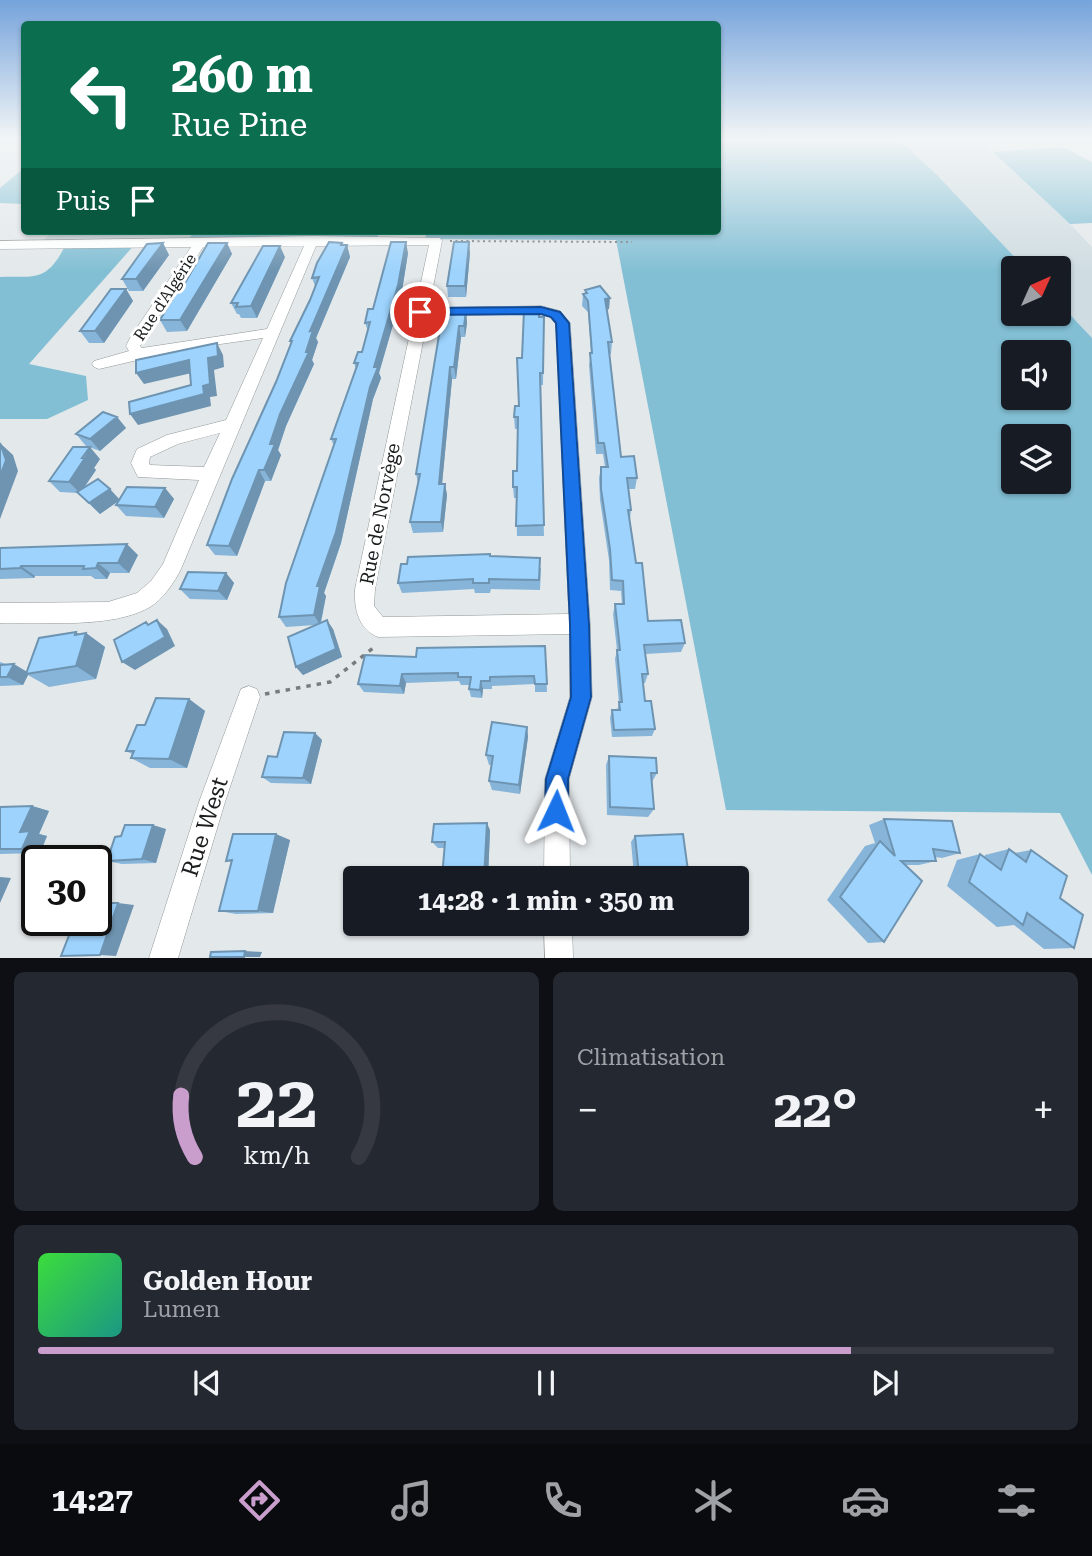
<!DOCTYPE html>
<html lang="fr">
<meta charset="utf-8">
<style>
body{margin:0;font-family:"Roboto Serif",serif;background:#242831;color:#f1f3f6;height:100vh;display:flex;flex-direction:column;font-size:26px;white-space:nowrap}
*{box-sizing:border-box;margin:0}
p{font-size:23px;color:#9ea1a6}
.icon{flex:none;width:38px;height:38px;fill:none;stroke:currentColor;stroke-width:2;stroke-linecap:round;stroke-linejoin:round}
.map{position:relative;height:958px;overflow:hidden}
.details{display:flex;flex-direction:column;gap:14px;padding:14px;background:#0d0f14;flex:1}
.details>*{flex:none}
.hud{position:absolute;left:21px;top:21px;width:700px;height:214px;border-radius:7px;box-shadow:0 2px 5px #0004;background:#0b6e4f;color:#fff;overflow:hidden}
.needle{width:46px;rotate:45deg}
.fabs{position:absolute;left:1001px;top:256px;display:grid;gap:14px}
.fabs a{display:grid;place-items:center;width:70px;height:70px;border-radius:7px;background:#171b24;box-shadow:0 2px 5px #0004;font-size:35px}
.speed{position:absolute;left:21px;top:845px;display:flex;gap:14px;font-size:35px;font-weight:700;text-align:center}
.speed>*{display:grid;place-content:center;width:91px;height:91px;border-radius:50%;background:#171b24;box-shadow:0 2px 5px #0004;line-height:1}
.speed .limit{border:4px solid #111;border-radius:10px;background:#fff;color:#111}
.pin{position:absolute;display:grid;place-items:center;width:60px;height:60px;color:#fff;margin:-30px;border:4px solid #fff;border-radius:50%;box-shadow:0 2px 7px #0007}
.me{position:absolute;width:77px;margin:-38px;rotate:2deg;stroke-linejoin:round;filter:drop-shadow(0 0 5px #0008)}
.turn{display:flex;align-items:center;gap:24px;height:147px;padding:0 35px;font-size:32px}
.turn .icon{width:91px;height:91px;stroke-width:2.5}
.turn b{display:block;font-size:49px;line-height:60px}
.then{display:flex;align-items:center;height:66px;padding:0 35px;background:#0003;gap:14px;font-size:26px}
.big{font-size:52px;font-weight:700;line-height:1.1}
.details .tile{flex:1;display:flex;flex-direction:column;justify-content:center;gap:10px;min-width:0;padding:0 24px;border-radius:10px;background:#242831}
.details .dial{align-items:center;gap:0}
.dial svg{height:182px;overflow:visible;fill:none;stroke:#363941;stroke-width:7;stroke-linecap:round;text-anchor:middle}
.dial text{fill:#f1f3f6;stroke:none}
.song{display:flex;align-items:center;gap:21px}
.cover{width:84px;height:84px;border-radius:10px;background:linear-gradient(135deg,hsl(120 70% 55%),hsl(170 70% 35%))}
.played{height:7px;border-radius:4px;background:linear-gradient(90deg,#c99ecd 80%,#363941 80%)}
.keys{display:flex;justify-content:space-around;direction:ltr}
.heat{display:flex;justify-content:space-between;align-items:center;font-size:38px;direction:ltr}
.details .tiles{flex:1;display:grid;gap:14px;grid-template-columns:1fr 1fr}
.tile:last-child{grid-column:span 2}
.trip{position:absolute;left:343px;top:866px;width:406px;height:70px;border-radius:7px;background:#171b24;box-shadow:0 2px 5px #0004;font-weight:700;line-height:70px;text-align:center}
.menu{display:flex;height:112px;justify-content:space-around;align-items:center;background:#090b0e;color:#9ea1a6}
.menu .icon{width:49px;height:49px}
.menu .on{color:#c99ecd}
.menu b{font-size:32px;color:#f1f3f6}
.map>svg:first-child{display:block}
.built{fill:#cfdce1}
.green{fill:#82bfd4;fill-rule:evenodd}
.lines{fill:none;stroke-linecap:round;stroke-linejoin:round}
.minor-casing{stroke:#929798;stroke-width:1}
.path-far1{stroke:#797c7e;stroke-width:2;stroke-dasharray:2 3.5;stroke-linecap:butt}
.path{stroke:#797c7e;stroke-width:3.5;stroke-dasharray:4.5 6;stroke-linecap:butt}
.minor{fill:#fff;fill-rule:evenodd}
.wall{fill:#87b5da}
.shaded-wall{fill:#6e94b1}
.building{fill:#9dd3fd;stroke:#6e94b1;stroke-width:2}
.route{fill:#1a73e8;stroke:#114b97;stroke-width:2}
.labels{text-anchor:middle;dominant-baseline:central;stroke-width:6;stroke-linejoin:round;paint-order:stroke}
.far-street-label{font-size:16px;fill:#1a1c1d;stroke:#fff}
.street-label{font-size:19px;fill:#1a1c1d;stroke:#fff}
.near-street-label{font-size:23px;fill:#1a1c1d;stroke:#fff}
</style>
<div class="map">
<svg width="1092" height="958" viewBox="0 0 1092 958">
<rect width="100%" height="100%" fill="#e3e8ea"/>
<!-- built -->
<path class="built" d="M897,138h80l93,86 22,23v91l-33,-35v-35h-34l-89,-94z
M52,231h143l-8,10 -145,1z"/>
<!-- green -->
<path class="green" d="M718,138h179l39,36 89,94h-12v45h46v-10l33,35v537l-32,-62 -334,-3 -110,-570 -191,-1 2,-8h291zM1013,352h46v45h-46zM1013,436h46v45h-46z
M1063,147l29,15v61l-22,1 -77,-72z
M24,168v36l-24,-1v-15z
M195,231h184l-2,9 -190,1z
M136,243l-107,121 57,12 2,24 -41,19h-47v-142c35,-1 46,5 64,-29z"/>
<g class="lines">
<defs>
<path id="minor" d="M0,138h10l-10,7z
M313,236l127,2 2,3 -13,67 112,-2 19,5 10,12 20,301 2,73 -23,82 1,99h-26l1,-99 25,-82v-63l-192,3c-20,-8 -24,-29 -23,-48l74,-344 -113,1 -135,323c-7,14 -18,30 -31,38 -38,22 -106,15 -150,16v-20l108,-1 29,-9 14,-12 12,-17 36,-84 -61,-3 -7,-14 6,-14 30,-14 59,-15 37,-82 -78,11 -86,20 -5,-2 -2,-3 2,-3 35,-10 -3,-5 4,-8 61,-91 -191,2v-8zM304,246l-37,83 -125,19 -2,-2 63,-99zM540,314l10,3 6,7 13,290 -186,3 -9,-11 1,-17 53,-273zM220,433l-16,34 -54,-2 -1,-2 1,-6 28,-13z
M249,686l8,3 3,8 -35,105 -47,156h-29l50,-156 39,-105 3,-8z
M544,924h28l1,34h-28z"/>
</defs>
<!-- minor casing -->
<use href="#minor" class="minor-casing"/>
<!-- path-far1 -->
<path class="path-far1" d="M450,241l182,1"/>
<!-- path -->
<path class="path" d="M265,694l65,-12 47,-37"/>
<!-- minor -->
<use href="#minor" class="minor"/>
</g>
<!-- wall -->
<path class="wall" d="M163,243l6,12 -26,36h-14l-7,-12z
M227,243l5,11 -45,77 -20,1 -7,-12 22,-32z
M343,245h4l3,12 -34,81 2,4 -6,18 2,4 -28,62 -8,24 3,5 -10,26h-6l-28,75 -22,-1 -8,-10 69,-163 15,-38 -1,-3 20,-41 5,-14 -3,-8z
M408,253l-7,44 -22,76 2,5 -8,21 -32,144 -17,50 2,3 -5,27 12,6 9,28 -39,18 -7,-8 19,-42 -29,2 -7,-10 55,-171 -3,-7 25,-70 -2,-6 8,-11 6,-21 -3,-8z
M470,253l-4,44h-18l-1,-11z
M285,257l-28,61h-16l-2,-4h-2l-6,-11z
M126,289l7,12 -29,42h-15l-9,-12z
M585,290l24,19 -2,1 5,32 -1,12h-2l12,103 16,21 -2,11h-7l3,21 -1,9 6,44 12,58 37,22 -4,9 -36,2 3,20 -3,9h-2l2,18 10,28 -3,7 -40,1 -2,-19 2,-8h5l2,-7 -4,-44 2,-9 -4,-36 2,-10h7l-1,-13 -11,-1 -1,-30 -9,-60 -1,-22 2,-11h4l-2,-13h-7l-7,-89 2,-12 -3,-41 -6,-6 1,-12 2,-1z
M443,311h23l1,12 -2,14h-4l-5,42h-4l-10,105h3l2,11 -4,37 -30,1 -3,-11 8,-39 -2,-9z
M539,317h5l-1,68h-3l4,151h-27l-1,-38h-2l-1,-11 4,-16 1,-42h-3l-1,-12 5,-11 3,-48z
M117,417l9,11 -26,23 -14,-5 -10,-12z
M100,459l-6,9 2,2 -12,18 35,11 46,-11 9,11 -10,19 -38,-2 -10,-11 1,-3 -17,12 -22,-21 -18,-1 -11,-11z
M0,548l138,7 -9,18h-19l-3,6h-12l-4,-3h-56l-1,2 -34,1z
M490,557l51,11 -1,22 -49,-1 -1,4h-15l-1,-4 -72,4 -4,-10z
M226,573l8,10 -7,17 -37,-1 -10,-10z
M76,632l2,2 8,-1 19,14 -9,32 -47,8 -21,-12 -5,10 -23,1v-24l27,10z
M545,646l2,46h-12v-8l-43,2v3h-9l-1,9 -11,-1 -2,-8 1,-4h-9l-2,-4 -53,2 -2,11 -40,-2 -6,-8 58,-27z
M189,699l16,12 -18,57h-37l-19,-10 1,-4 -6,-3 19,-26z
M527,727l1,10 -8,57 -28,-4 -3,-9 3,-16h-3l-3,-10z
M315,733l7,7 -11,44 -40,-1 -9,-6 15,-20z
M609,756l48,17 -5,9 2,27 -6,8 -41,-2 -1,-50z
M32,806l17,5 -10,23 8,2 -7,17 -40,1v-47z
M884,819l76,34 -18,5 -7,-1 1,4 -17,4h-13l-22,77 -16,1 -41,-43 38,-54 10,-3 -6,-18z
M166,829l-10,34 -34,1 -15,-3z
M490,830l-2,48h-46l3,-30h-7l-6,-6z
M635,836l54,42h-60l5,-3 -3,-33z
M290,840l-17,73 -37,1 -17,-3 13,-49 -6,-1z
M1009,849l5,4 17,-3 29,48 14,50 -30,1 -30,-24 -17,2 -50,-41 10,-26 23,-6 4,3 1,-2z"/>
<!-- shaded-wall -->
<path class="shaded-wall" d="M406,242l2,11 -7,44 -22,76 2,5 -8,21 -32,144 -17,50 2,3 -6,29 -6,-10 3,-29z
M469,242l1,11 -4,44 -1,-11z
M163,243l6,12 -26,36 -7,-12z
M227,243l5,11 -45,77 -7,-11z
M342,243l3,8 2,-6 3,12 -34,81 2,4 -6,18 2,4 -28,62 -8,24 3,5 -10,26 -7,-11 6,-26 10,-30 26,-62 4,-21z
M280,246l5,11 -28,61 -6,-12z
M126,289l7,12 -29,42 -9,-12z
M610,298l-1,11 -5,1 1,-11z
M466,311l1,12 -2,14 -1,-11z
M459,326l2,11 -5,42 -2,-12z
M217,343l6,12 1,12 -10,3 3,26 -7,1 1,9 -73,19 -8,-11 73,-28 5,-28z
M189,360l7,12 -52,12 -8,-11z
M450,367l2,12 -11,116 -2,-11z
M117,417l9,11 -26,23 -10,-12z
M0,443l13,12 5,16 -18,48z
M90,447l10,12 -6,9 2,2 -16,23 -11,-11z
M259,470l6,11 -28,75 -8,-10z
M445,484l2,11 -4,37 -2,-10z
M165,488l9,11 -10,19 -9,-11z
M110,489l10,11 -20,14 -11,-11z
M127,544l11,11 -9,18 -11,-10z
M98,563l12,10 -3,6 -11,-11z
M21,566l14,10 -1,2 -14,-10z
M226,573l8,10 -7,17 -9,-9z
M157,620l10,9 8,17 -40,24 -13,-8z
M327,620l6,9 9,28 -39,18 -7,-8z
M76,632l9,7 1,-6 19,14 -9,32 -20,-13z
M14,664l15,9 -3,1 2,1 -5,10 -16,-8z
M402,674l4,9 -2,11 -4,-8z
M481,681l2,8 -1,9 -2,-8z
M189,699l16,12 -18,57 -18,-9z
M527,727l1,10 -8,57 -1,-9z
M315,733l7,7 -11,44 -8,-6z
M32,806l17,5 -10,23 8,2 -7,17 -18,-4 -2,-17z
M487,823l3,7 -2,48h-4z
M153,825l13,4 -10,34 -14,-4z
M276,834l14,6 -17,73 -15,-2z
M0,877l11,1 -11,25z
M118,903l16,2 -18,51 -16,-1z
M245,951l17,1 -2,5h-16z"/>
<!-- building -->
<path class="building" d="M329,242l13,1 -1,2h6l-37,86 3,-1 -7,22h3l-29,62 -10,30h5l-11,26h-5l-30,76 -22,-1 25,-66 44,-97 16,-41h-2l20,-41 9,-23 -7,1 5,-15z
M391,242h15l-8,43 -24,82h4l-8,20 -34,145 -19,54h3l-6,29 -35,2 7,-34 50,-144h-5l27,-76h-4l4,-11h4l8,-30 -5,1 3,-14h5z
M454,242h15l-4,44h-18z
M163,243l-27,36h-14l25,-35z
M208,243h19l-47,77h-20l19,-32h3z
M263,246h17l-29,60 -15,1 2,-4h-7z
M600,286l10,12 -5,1 7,43h-4l13,115 13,-1 3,22h-10l4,32h-3l8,53h6l6,58 33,-1 4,23 -41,2 4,29h-6l3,27h6l4,28 -41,1 -2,-20h8l-1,-8h3l-5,-52h3l-5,-46h9l-1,-23 -11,-1 -2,-31 -9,-60v-22h7l-4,-24h-6l-8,-90h2l-4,-52 -5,-7 4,-1 -2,-3z
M111,289h15l-31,42h-15z
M524,310h15v7h5l-1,56h-3l4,152 -28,1 1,-39h-4v-16h4l1,-54h-4l1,-11h4l-2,-48h5z
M443,311h23l-2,15h-5l-5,41h-4l-11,117h6l-4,38h-31l10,-48h-4z
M217,343l1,13 -10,2 2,26 -7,2 1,8 -74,20 -1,-12 62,-17 -2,-25 -53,13v-13z
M103,412l14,5 -27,22 -14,-5z
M0,443l6,17 -6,16z
M73,447h17l-8,11h3l-16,24 -20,-1z
M98,479l12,10 -21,14 -12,-11z
M127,487l38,1 -10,19 -39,-2z
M127,544l-9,19h-20l-2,5 -13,1 1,-3h-63l-1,2 -20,1v-21z
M490,554v2l50,2 -1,22 -50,-1v4h-16v-4l-75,4 3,-19h6l1,-7z
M188,572l38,1 -8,18 -38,-2z
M157,620l8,17 -43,25 -8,-22 32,-18 2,3z
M327,620l9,29 -40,18 -8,-30z
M76,632l-1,3 11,-2 -10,33 -50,8 13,-36z
M545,646l2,38h-12l-1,-8 -44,1v4h-9l-1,9 -11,-1 2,-12h-13v-4l-56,1 -2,12 -42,-2 7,-29 51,2 1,-9z
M14,664l-7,13h-7v-12z
M156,698l33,1 -20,60 -38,-1 3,-7h-8l11,-26h8z
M492,722l35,5 -8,58 -30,-4 4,-25 -7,-1z
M284,732l31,1 -12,45 -41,-1 6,-21 9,1z
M609,756l47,2 1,15h-6l3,36 -44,-2z
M32,806l-12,26 10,-1 -8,18h-22v-42z
M884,819l68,2 8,32 -27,-4 3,12h-35l21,20 -38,61 -44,-45 40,-56 15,15z
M487,823l-3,55h-42l3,-36h-13l2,-18z
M125,825h28l-11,34 -35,2 8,-24 6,-1z
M233,834h43l-18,77h-39l13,-51 -6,1z
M683,834l6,44h-56v-3h6l-4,-39z
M1009,849l17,13 5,-12 36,26 -7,22 23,17 -9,33 -47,-35 -4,12 -54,-43 11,-28 21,16z
M96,903h22l-18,52 -39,1 14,-36h21z
M245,951l-1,6h-34l1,-5z"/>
<!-- sky -->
<linearGradient id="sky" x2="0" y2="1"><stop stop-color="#75a3db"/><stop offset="0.51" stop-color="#f2f5f6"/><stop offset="1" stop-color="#f2f5f6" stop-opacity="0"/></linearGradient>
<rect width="1092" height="272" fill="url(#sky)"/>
<!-- route -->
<path class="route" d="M541,307l19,5 9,11 20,301 2,73 -23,82v32l-3,9 -9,3 -8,-3 -3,-9 1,-32 25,-82 -1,-73 -14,-301 -5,-6 -10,-3 -121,1 -6,-3 6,-4z"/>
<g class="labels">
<!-- far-street labels -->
<g class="far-street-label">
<text transform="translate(165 297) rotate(-57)">Rue d'Algérie</text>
</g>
<!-- street labels -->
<g class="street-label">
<text transform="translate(380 514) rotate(-79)">Rue de Norvège</text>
</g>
<!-- near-street labels -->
<g class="near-street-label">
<text transform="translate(205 827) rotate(-72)">Rue West</text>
</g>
</g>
</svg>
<div class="fabs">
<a><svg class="needle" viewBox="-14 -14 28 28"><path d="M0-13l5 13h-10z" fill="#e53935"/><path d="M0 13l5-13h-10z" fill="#9ea1a6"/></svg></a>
<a><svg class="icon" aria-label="sound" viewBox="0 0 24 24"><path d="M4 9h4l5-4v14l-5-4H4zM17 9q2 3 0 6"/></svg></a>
<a><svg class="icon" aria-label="layers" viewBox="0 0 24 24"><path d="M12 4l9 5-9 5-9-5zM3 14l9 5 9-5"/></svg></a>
</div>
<div class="speed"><div class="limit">30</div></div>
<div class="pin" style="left:420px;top:312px;background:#d93025"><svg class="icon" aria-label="arrive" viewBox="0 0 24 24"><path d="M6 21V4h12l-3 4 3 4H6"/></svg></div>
<svg class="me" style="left:556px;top:811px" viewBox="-20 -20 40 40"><path d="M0-17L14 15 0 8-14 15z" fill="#1a73e8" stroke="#fff" stroke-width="4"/></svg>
<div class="trip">14:28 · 1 min · 350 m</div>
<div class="hud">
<div class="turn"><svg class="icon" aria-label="left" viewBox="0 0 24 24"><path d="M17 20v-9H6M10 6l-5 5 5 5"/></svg><div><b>260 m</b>Rue Pine</div></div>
<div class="then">Puis<svg class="icon" aria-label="arrive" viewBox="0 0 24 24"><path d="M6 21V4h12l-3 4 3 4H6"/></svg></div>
</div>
</div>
<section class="details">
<div class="tiles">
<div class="tile dial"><svg viewBox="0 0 100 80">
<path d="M14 69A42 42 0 1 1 86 69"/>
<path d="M14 69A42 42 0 0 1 8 42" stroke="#c99ecd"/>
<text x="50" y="56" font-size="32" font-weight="700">22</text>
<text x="50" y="72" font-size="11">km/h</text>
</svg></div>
<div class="tile"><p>Climatisation</p>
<div class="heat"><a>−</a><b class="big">22°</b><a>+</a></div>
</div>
<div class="tile">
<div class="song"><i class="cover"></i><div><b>Golden Hour</b><p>Lumen</p></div></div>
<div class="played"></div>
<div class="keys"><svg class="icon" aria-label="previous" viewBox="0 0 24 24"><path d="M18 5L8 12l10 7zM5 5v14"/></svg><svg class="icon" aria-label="pause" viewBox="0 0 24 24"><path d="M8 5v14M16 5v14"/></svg><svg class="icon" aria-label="next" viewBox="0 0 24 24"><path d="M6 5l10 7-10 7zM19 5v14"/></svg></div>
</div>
</div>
</section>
<nav class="menu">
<b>14:27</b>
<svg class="icon on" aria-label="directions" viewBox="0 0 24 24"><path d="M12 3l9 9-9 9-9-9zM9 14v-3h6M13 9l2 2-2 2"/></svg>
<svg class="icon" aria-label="music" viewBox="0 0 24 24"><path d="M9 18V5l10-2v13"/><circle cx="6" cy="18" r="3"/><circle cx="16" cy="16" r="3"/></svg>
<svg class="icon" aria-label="phone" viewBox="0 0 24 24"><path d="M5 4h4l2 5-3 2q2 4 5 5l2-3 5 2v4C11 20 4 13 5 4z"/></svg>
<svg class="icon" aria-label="climate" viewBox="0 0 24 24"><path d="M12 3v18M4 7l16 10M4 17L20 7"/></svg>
<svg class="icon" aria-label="car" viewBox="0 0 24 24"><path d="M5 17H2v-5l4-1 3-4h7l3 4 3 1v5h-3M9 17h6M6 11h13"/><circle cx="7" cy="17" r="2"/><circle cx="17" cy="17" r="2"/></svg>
<svg class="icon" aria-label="filters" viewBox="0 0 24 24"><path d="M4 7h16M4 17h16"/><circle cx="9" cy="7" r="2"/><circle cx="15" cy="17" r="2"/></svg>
</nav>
